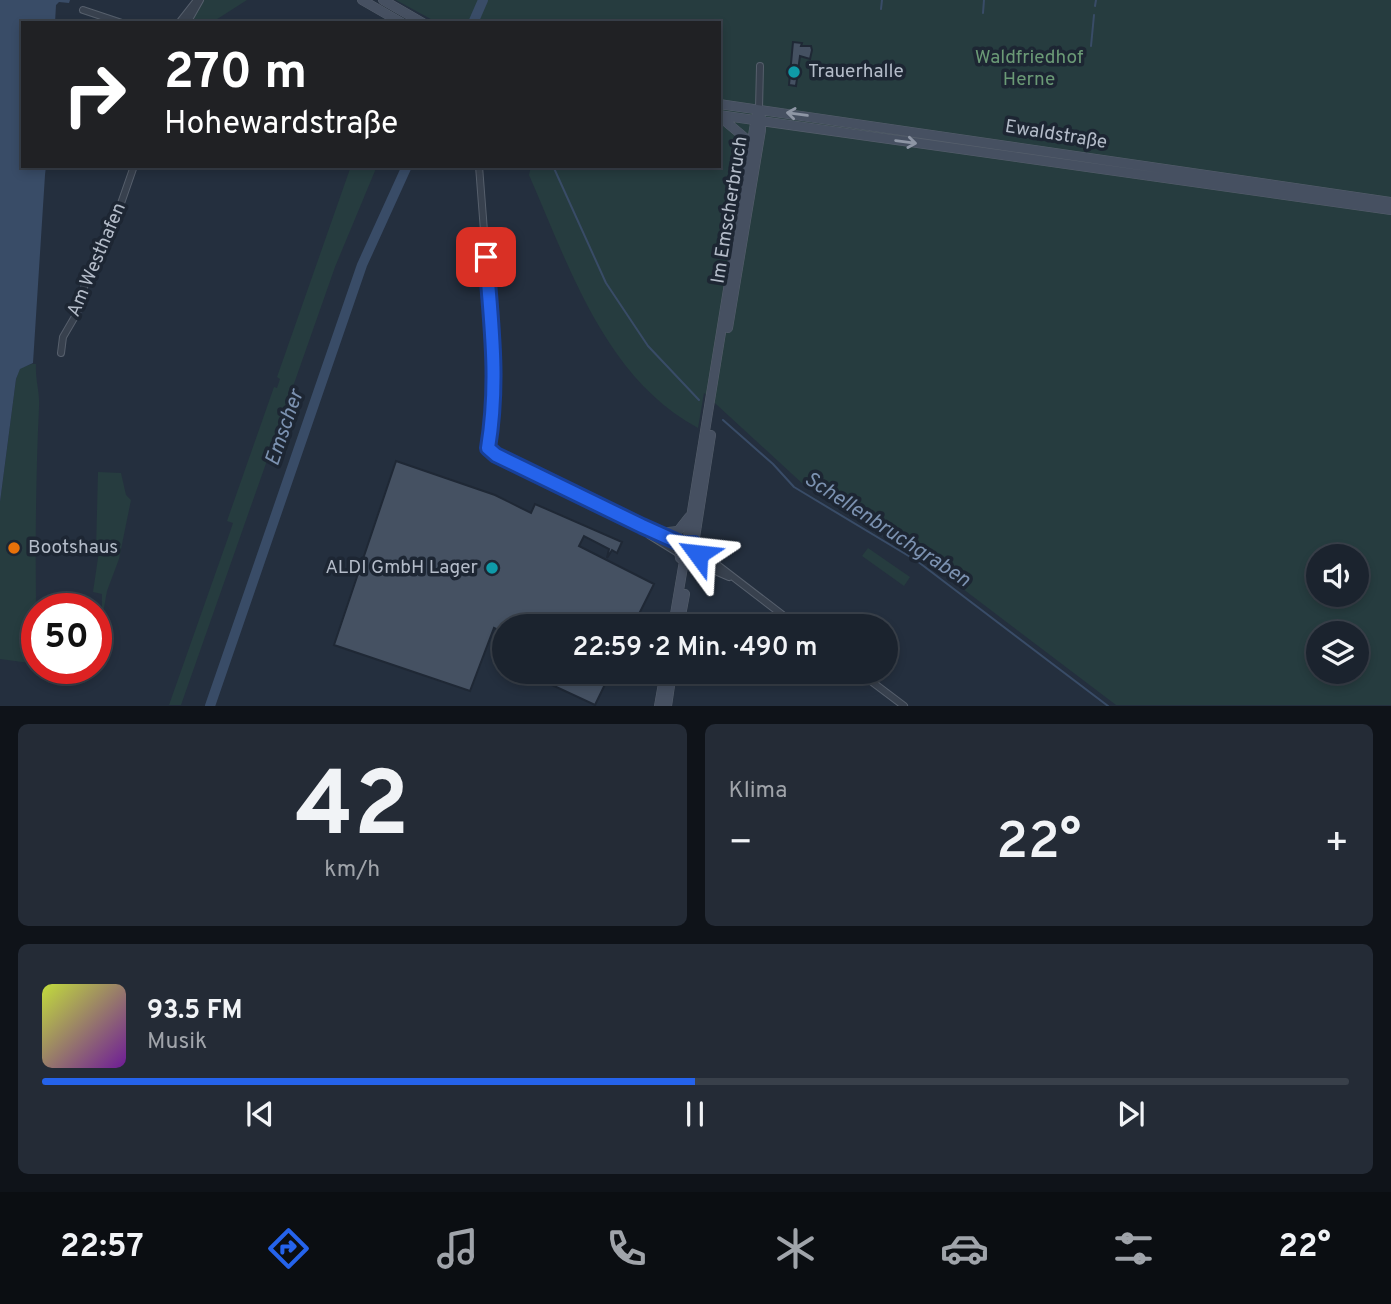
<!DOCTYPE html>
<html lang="de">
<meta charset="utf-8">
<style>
body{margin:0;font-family:Overpass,sans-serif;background:#242b36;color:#f1f3f6;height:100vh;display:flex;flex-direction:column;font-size:26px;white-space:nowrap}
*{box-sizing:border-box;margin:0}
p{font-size:23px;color:#a0a4aa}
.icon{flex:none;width:38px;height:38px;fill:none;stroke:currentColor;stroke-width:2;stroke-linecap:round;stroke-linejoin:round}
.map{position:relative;height:706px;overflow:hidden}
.side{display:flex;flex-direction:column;gap:18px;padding:18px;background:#0f1319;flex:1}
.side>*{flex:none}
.guide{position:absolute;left:21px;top:21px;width:700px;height:147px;border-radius:0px;box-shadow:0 4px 10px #0003,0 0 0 2px #39404a;background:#202124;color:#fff;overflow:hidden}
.controls{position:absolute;left:1306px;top:544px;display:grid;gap:14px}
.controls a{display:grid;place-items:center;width:63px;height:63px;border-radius:50%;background:#1b232e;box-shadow:0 4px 10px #0003,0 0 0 2px #39404a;font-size:35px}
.speed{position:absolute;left:21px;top:593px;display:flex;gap:14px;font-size:35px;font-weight:700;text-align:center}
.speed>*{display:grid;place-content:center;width:91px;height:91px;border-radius:50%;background:#1b232e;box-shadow:0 4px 10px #0003,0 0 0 2px #39404a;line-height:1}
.speed .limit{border:10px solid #d22;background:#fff;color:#111}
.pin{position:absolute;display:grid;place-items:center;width:60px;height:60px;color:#fff;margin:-30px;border-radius:14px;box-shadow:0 4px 10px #0006}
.me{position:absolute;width:77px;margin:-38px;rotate:300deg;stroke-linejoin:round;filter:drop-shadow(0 0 5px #0008)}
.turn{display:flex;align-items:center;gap:24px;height:147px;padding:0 28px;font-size:32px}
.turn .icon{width:91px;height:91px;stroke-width:2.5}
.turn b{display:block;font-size:49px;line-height:60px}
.big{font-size:52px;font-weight:600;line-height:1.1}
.side .widget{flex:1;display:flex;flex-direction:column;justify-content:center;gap:10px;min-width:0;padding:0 24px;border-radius:10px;background:#242b36}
.side .dial{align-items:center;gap:0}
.dial b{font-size:91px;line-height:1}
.song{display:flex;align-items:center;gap:21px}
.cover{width:84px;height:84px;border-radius:10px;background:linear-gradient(135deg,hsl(70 70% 55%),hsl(280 70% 35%))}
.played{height:7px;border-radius:4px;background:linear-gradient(90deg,#2563eb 50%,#39404a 50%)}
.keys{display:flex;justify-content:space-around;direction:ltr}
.heat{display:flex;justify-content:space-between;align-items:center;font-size:38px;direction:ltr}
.side .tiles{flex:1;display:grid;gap:18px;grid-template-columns:1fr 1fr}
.widget:last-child{grid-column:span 2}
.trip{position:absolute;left:492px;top:614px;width:406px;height:70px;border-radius:35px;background:#1b232e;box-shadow:0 4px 10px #0003,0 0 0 2px #39404a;font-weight:600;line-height:70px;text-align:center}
.tabs{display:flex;height:112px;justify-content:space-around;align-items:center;background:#0b0e12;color:#a0a4aa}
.tabs .icon{width:49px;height:49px}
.tabs .selected{color:#2563eb}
.tabs b{font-size:32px;color:#f1f3f6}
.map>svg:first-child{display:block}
.green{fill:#263c3f;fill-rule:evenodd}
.water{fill:#394c67}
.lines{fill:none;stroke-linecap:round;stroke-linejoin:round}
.stream{stroke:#394c67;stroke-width:2}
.river{stroke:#394c67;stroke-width:10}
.building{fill:#455162;stroke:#1f2835;stroke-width:2}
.minor-casing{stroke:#565f6c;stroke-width:8}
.secondary-casing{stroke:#565f6c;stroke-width:10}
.minor{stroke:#38414e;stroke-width:6}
.secondary{stroke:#465061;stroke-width:9}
.oneway{stroke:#8e96a5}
.route-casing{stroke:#184099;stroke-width:18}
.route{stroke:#2563eb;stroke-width:12}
.culture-dot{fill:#0f9aa8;stroke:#1d2633;stroke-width:2.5}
.food-dot{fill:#e8710a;stroke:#1d2633;stroke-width:2.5}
.labels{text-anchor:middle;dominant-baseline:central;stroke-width:7;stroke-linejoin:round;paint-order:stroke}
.park-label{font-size:19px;fill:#6b9a76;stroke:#1d2633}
.poi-label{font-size:19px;fill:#b4bcc9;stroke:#1d2633;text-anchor:start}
.street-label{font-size:19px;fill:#b4bcc9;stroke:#1d2633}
.water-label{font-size:21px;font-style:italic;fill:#7c92b1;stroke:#1d2633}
</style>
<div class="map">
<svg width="1391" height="706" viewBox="0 0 1391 706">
<rect width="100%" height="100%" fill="#242f3e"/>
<!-- green -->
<path class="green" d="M204,0h43l-36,23h-15l-4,-4z
M396,0h995v705h-275l-203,-154 -109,-66 -100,-92 -6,35c-93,-50 -129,-162 -169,-253l2,-9h188v-143h-281zM1318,556h38v39h-38zM1318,634h38v38h-38z
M351,166h26l-42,101 -154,438h-12l61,-173 3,-9 -6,-2 47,-134 3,1 3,-9 -3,-2z
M32,364h4c-1,15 4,28 3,43 -4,86 -4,171 -2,257l-37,-5v-157l16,-123 4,-11z
M98,472l23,1 5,22 5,5 -12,59 -12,32 -5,28v-25l-9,-2 6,-41 -3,-1z
M868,548l42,29 -6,9 -42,-30z"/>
<!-- water -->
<path class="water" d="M0,0h70l-1,3 -10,-1 -3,3 -1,18h-32v143h23l-1,9 -12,188 -13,6 -4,10 -16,123z"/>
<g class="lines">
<!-- stream -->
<path class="stream" d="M1095,6l1,-6
M881,9l1,-9
M983,13l1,-13
M1091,46l3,-31
M553,166l53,117 42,63 51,54
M723,420l50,44 21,23 123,74 191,145"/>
<!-- river -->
<path class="river" d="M473,23l10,-23
M210,706l152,-441 45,-99"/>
</g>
<!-- building -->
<path class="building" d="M793,42l9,1 -1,3h10l1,4 -2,9 -10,-3 -4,30 -7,-1z
M396,461l99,34 36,18 4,-9 87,38 -5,11 -5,-3 -5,8 2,-9 -25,-13 -5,10 75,38 -21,42h-129v7l-10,-5 -24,63 -136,-46z
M524,672h87l-16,33z"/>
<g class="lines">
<defs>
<path id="minor" d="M83,10l39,13
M179,23l18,-23
M187,23l13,-23
M759,109l1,-43
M479,166l16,208v32l-7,42 8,7 187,89
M61,353l2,-16 14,-24 11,-40 22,-38 24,-69
M644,528l5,7 29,18
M698,550l99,76
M692,561l37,16
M859,672l45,34"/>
<path id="secondary" d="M362,0l40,23
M383,0l40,23
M719,104l672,98
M719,115l672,95
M719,116l25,21 5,12
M728,328l33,-198v-12
M659,533l19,-2 11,-14
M684,561h8l6,-7 -4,-10 17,-109
M673,626l11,-65 -4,-3 -1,-8 8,-8 69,-425
M679,626l6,-32
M659,706l6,-34
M667,706l5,-34"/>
</defs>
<!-- minor casing -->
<use href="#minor" class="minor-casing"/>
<!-- secondary casing -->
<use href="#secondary" class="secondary-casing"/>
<!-- minor -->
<use href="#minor" class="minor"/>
<!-- secondary -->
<use href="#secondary" class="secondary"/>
</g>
<!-- one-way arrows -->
<defs><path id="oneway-shaft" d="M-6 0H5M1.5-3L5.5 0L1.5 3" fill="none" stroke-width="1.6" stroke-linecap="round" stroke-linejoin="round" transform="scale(1.75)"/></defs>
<g class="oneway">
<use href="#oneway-shaft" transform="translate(797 114) rotate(-172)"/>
<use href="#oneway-shaft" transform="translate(906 142) rotate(8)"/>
</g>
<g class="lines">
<defs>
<path id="route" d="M486,257c5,66 13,124 2,191l8,7 146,71 40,18h12l4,10"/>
</defs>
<!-- route casing -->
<use href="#route" class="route-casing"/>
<!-- route -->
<use href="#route" class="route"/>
</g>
<!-- markers -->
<g class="culture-dot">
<circle cx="794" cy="72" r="7"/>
<circle cx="492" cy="568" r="7"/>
</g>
<circle class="food-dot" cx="14" cy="548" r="7"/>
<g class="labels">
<!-- park labels -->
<g class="park-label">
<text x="1029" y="58">Waldfriedhof<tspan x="1029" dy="22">Herne</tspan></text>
</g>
<!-- poi labels -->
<g class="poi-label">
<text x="808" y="72">Trauerhalle</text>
<text x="28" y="548">Bootshaus</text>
<text x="478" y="568" text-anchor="end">ALDI GmbH Lager</text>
</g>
<!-- street labels -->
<g class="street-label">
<text transform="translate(1056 135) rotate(9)">Ewaldstraße</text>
<text transform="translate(730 210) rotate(-81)">Im Emscherbruch</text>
<text transform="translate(97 260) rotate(-67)">Am Westhafen</text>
</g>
<!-- water labels -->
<g class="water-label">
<text transform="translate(285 428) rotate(-71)">Emscher</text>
<text transform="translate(887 530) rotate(33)">Schellenbruchgraben</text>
</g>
</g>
</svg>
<div class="controls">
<a><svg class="icon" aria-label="sound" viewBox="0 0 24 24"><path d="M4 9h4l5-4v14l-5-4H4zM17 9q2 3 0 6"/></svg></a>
<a><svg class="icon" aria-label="layers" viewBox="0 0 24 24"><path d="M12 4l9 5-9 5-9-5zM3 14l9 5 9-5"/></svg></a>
</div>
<div class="speed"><div class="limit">50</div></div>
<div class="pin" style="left:486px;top:257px;background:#d93025"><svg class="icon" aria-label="arrive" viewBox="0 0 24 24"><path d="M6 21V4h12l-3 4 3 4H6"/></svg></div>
<svg class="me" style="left:698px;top:554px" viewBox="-20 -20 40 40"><path d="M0-17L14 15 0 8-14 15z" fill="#2563eb" stroke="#fff" stroke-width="4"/></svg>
<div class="trip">22:59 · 2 Min. · 490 m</div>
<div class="guide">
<div class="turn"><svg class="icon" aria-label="right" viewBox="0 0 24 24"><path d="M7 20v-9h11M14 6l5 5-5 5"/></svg><div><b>270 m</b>Hohewardstraße</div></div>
</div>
</div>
<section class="side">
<div class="tiles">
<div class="widget dial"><b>42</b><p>km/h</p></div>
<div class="widget"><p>Klima</p>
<div class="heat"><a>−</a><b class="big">22°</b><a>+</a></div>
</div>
<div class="widget">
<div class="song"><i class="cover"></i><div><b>93.5 FM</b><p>Musik</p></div></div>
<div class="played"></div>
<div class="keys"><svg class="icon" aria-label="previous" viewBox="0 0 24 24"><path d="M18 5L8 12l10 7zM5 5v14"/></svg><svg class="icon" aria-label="pause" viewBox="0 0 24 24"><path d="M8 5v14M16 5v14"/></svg><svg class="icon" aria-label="next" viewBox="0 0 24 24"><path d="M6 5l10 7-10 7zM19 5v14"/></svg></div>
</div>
</div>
</section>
<nav class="tabs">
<b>22:57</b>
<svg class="icon selected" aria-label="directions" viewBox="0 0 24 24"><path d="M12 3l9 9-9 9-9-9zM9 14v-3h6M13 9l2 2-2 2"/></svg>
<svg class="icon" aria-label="music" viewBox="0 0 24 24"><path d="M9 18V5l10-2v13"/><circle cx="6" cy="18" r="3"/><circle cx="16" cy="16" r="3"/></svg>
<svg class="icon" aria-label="phone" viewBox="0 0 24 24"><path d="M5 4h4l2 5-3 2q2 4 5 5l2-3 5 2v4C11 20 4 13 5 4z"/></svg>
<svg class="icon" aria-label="climate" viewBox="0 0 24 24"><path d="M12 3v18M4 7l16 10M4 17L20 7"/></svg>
<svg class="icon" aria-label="car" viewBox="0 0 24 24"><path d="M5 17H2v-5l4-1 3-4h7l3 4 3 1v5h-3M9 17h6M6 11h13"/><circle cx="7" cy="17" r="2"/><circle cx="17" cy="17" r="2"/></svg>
<svg class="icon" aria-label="filters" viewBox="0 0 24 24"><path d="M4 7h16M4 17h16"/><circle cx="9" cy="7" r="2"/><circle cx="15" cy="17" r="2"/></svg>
<b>22°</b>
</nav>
